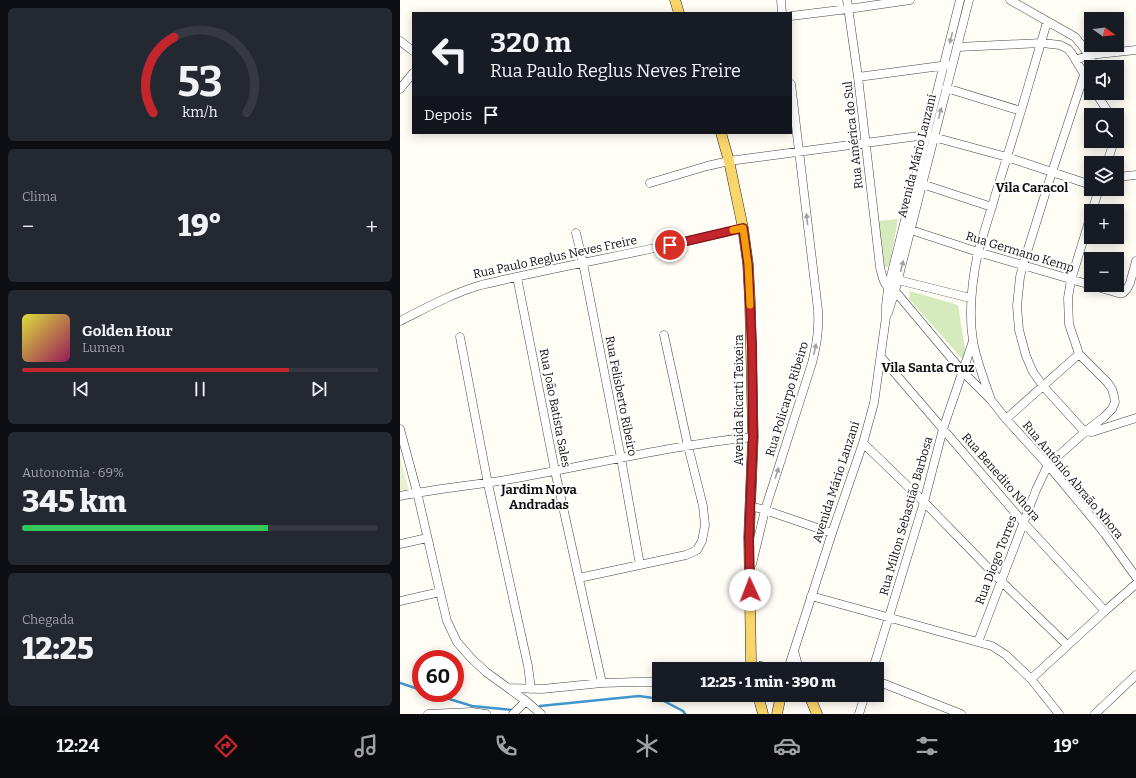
<!DOCTYPE html>
<html lang="pt">
<meta charset="utf-8">
<style>
body{margin:0;font-family:Bitter,serif;background:#242831;color:#f1f3f6;height:100vh;display:flex;flex-direction:column;font-size:15px;white-space:nowrap}
*{box-sizing:border-box;margin:0}
p{font-size:13px;color:#9ea1a6}
.icon{flex:none;width:22px;height:22px;fill:none;stroke:currentColor;stroke-width:2;stroke-linecap:round;stroke-linejoin:round}
.map{position:relative;flex:1;overflow:hidden}
.drawer{display:flex;flex-direction:column;gap:8px;padding:8px;background:#0d0f14;width:400px}
.drawer>*{flex:none}
.top-card{position:absolute;left:12px;top:12px;width:380px;height:122px;border-radius:0px;box-shadow:0 2px 10px #0003;background:#171b24;color:#f1f3f6;overflow:hidden}
.needle{width:26px;rotate:105deg}
.fabs{position:absolute;left:684px;top:12px;display:grid;gap:8px}
.fabs a{display:grid;place-items:center;width:40px;height:40px;border-radius:0px;background:#171b24;box-shadow:0 2px 10px #0003;font-size:20px}
.speed{position:absolute;left:12px;top:650px;display:flex;gap:8px;font-size:20px;font-weight:700;text-align:center}
.speed>*{display:grid;place-content:center;width:52px;height:52px;border-radius:50%;background:#171b24;box-shadow:0 2px 10px #0003;line-height:1}
.speed .limit{border:6px solid #d22;background:#fff;color:#111}
.pin{position:absolute;display:grid;place-items:center;width:34px;height:34px;color:#fff;margin:-17px;border:2px solid #fff;border-radius:50%;box-shadow:0 1px 4px #0007}
.me{position:absolute;width:44px;margin:-22px;rotate:358deg;stroke-linejoin:round;filter:drop-shadow(0 0 3px #0008)}
.turn{display:flex;align-items:center;gap:14px;height:84px;padding:0 12px;font-size:18px}
.turn .icon{width:52px;height:52px;stroke-width:2.5}
.turn b{display:block;font-size:28px;line-height:34px}
.then{display:flex;align-items:center;height:38px;padding:0 12px;background:#0003;gap:8px;font-size:15px}
.big{font-size:30px;font-weight:800;line-height:1.1}
.drawer .widget{flex:1;display:flex;flex-direction:column;justify-content:center;gap:6px;min-width:0;padding:0 14px;border-radius:6px;background:#242831}
.drawer .dial{align-items:center;gap:0}
.dial svg{height:104px;overflow:visible;fill:none;stroke:#363941;stroke-width:7;stroke-linecap:round;text-anchor:middle}
.dial text{fill:#f1f3f6;stroke:none}
.song{display:flex;align-items:center;gap:12px}
.cover{width:48px;height:48px;border-radius:6px;background:linear-gradient(135deg,hsl(60 70% 55%),hsl(330 70% 35%))}
.played{height:4px;border-radius:2px;background:linear-gradient(90deg,#c4262e 75%,#363941 75%)}
.keys{display:flex;justify-content:space-around;direction:ltr}
.heat{display:flex;justify-content:space-between;align-items:center;font-size:22px;direction:ltr}
.charge{height:6px;border-radius:3px;background:linear-gradient(90deg,#34c759 69%,#363941 0)}
.trip{position:absolute;left:252px;top:662px;width:232px;height:40px;border-radius:0px;background:#171b24;box-shadow:0 2px 10px #0003;font-weight:800;line-height:40px;text-align:center}
.dock{display:flex;height:64px;justify-content:space-around;align-items:center;background:#090b0e;color:#9ea1a6}
.dock .icon{width:28px;height:28px}
.dock .selected{color:#c4262e}
.dock b{font-size:18px;color:#f1f3f6}
main{display:flex;flex:1;min-height:0}
.map>svg:first-child{display:block}
.green{fill:#d5ebbd}
.pitch{fill:#e6f2cf}
.lines{fill:none;stroke-linecap:round;stroke-linejoin:round}
.stream{stroke:#3f96cf;stroke-width:2.5}
.building{fill:#5a524d}
.minor-casing{stroke:#444;stroke-width:9}
.major-casing{stroke:#222;stroke-width:11}
.minor{stroke:#fff;stroke-width:8}
.major{stroke:#f9d66b;stroke-width:10}
.oneway{fill:#a0a0a0}
.route-casing{stroke:#7f191e;stroke-width:10}
.route{stroke:#c4262e;stroke-width:7}
.slow{stroke:#f59e0b;stroke-width:7}
.labels{text-anchor:middle;dominant-baseline:central;stroke-width:4;stroke-linejoin:round;paint-order:stroke}
.street-label{font-size:12px;fill:#111;stroke:#fff}
.neighbourhood-label{font-size:13px;font-weight:bold;fill:#111;stroke:#fff}
</style>
<main>
<section class="drawer">
<div class="widget dial"><svg viewBox="0 0 100 80">
<path d="M14 69A42 42 0 1 1 86 69"/>
<path d="M14 69A42 42 0 0 1 30 11" stroke="#c4262e"/>
<text x="50" y="56" font-size="32" font-weight="700">53</text>
<text x="50" y="72" font-size="11">km/h</text>
</svg></div>
<div class="widget"><p>Clima</p>
<div class="heat"><a>−</a><b class="big">19°</b><a>+</a></div>
</div>
<div class="widget">
<div class="song"><i class="cover"></i><div><b>Golden Hour</b><p>Lumen</p></div></div>
<div class="played"></div>
<div class="keys"><svg class="icon" aria-label="previous" viewBox="0 0 24 24"><path d="M18 5L8 12l10 7zM5 5v14"/></svg><svg class="icon" aria-label="pause" viewBox="0 0 24 24"><path d="M8 5v14M16 5v14"/></svg><svg class="icon" aria-label="next" viewBox="0 0 24 24"><path d="M6 5l10 7-10 7zM19 5v14"/></svg></div>
</div>
<div class="widget"><p>Autonomia · 69%</p><b class="big">345 km</b><div class="charge"></div></div>
<div class="widget"><p>Chegada</p><b class="big">12:25</b></div>
</section>
<div class="map">
<svg width="736" height="714" viewBox="0 0 736 714">
<rect width="100%" height="100%" fill="#fffdf5"/>
<!-- green -->
<path class="green" d="M498,219l-8,43 -2,5h-2l-3,-1 -5,-45z
M510,291l48,14 7,44v13l-56,-63z"/>
<!-- pitch -->
<path class="pitch" d="M0,456l9,36 -9,1z"/>
<g class="lines">
<!-- stream -->
<path class="stream" d="M0,683l21,7
M30,693l42,13 40,4
M140,706l99,-10 21,3 23,12 2,3"/>
</g>
<!-- building -->
<path class="building" d="M359,661l24,5v3h-25z"/>
<g class="lines">
<defs>
<path id="minor" d="M381,0l1,13
M447,0l11,77 22,190c3,12 3,19 15,24l67,80 29,29 15,19 42,46 40,48 17,21 31,43
M610,0l65,37c8,9 15,19 20,30
M391,16l57,-7 62,-9
M0,41l13,10
M557,47l85,-4 18,2 8,4 4,5 19,32
M676,60l13,-5 47,-5
M684,75l-32,97 -29,93 -3,12 -3,29 2,24 7,26 7,16 10,14 39,43 4,2 6,1 44,-14
M458,77l90,-12
M546,88l75,23
M0,89l13,-16
M696,93l14,22
M707,163l7,-22
M717,177l19,-2
M250,183l57,-17 22,-5 197,-26 81,22 84,28
M522,184l70,23
M692,211l7,-22
M511,230l67,22 140,41h5l4,-4 3,-6 6,-22
M176,233l7,30 38,195 19,107
M117,277l38,194 47,212
M494,279l76,19
M488,313l7,-22 74,-291
M0,321c26,-13 53,-28 81,-36 87,-21 175,-35 262,-57
M60,337l28,147 40,182 3,23
M481,357l142,165 82,89
M590,397c-6,-18 -14,-37 -17,-56 -5,-30 -1,-60 5,-89l43,-141 26,-89
M606,419l73,-65
M0,429l17,63 23,100 7,29 10,21 14,16 15,14 40,29 15,13
M463,443l61,59 77,79 66,64
M0,496c39,-8 78,-11 117,-18 79,-14 157,-33 236,-41
M350,506l15,4 67,23
M0,544l27,-6
M352,564l13,-54 47,-147c5,-20 7,-33 6,-53l-27,-226
M179,578l107,-23 11,-5 5,-9 3,-16 -2,-19 -15,-60 -24,-111
M411,596l181,50 14,9 25,24 28,35
M0,601l40,-9
M578,642l58,-152 12,-25 38,-34 18,-14 8,-8 3,-7 -1,-6 -2,-7 -5,-7 -28,-28 -10,-30 -1,-26 3,-18 20,-65
M394,651l5,18
M388,669l44,-136 31,-90 11,-40 12,-86v-11l2,-18 72,-288
M473,669l51,-167 19,-73 30,-88
M631,679l74,-68 31,-27
M477,681l84,33
M108,688l34,1 60,-6 35,-1h18l4,2
M278,695l1,1
M28,714l44,-2 14,2
M113,714l13,-13
M459,714l6,-19
M695,714l41,-39"/>
<path id="major" d="M275,0l4,13
M321,133l8,28 14,67 5,36 2,38 3,135 -4,100 2,124 1,8
M358,695l5,19
M409,695l8,19
M377,714l4,-19"/>
</defs>
<!-- minor casing -->
<use href="#minor" class="minor-casing"/>
<!-- major casing -->
<use href="#major" class="major-casing"/>
<!-- minor -->
<use href="#minor" class="minor"/>
<!-- major -->
<use href="#major" class="major"/>
</g>
<!-- one-way arrows -->
<defs><path id="oneway-solid" d="M-6-.8H1V-3.2L6.5 0L1 3.2V.8H-6Z"/></defs>
<g class="oneway">
<use href="#oneway-solid" transform="translate(551 38) rotate(104)"/>
<use href="#oneway-solid" transform="translate(540 113) rotate(-76)"/>
<use href="#oneway-solid" transform="translate(407 219) rotate(-97)"/>
<use href="#oneway-solid" transform="translate(502 266) rotate(-76)"/>
<use href="#oneway-solid" transform="translate(415 349) rotate(-78)"/>
<use href="#oneway-solid" transform="translate(377 473) rotate(-72)"/>
</g>
<g class="lines">
<defs>
<path id="route" d="M270,245l73,-17 5,36 4,82 1,91 -4,100 1,53"/>
</defs>
<!-- route casing -->
<use href="#route" class="route-casing"/>
<!-- route -->
<use href="#route" class="route"/>
<!-- slow -->
<path class="slow" d="M333,230l10,-2 5,36 2,41"/>
</g>
<g class="labels">
<!-- street labels -->
<g class="street-label">
<text transform="translate(453 135) rotate(-96)">Rua América do Sul</text>
<text transform="translate(517 156) rotate(-76)">Avenida Mário Lanzani</text>
<text transform="translate(620 252) rotate(17)">Rua Germano Kemp</text>
<text transform="translate(155 257) rotate(-12)">Rua Paulo Reglus Neves Freire</text>
<text transform="translate(221 396) rotate(79)">Rua Felisberto Ribeiro</text>
<text transform="translate(387 399) rotate(-73)">Rua Policarpo Ribeiro</text>
<text transform="translate(339 400) rotate(-90)">Avenida Ricarti Teixeira</text>
<text transform="translate(155 408) rotate(79)">Rua João Batista Sales</text>
<text transform="translate(601 477) rotate(49)">Rua Benedito Nhora</text>
<text transform="translate(673 480) rotate(50)">Rua Antônio Abraão Nhora</text>
<text transform="translate(436 482) rotate(-72)">Avenida Mário Lanzani</text>
<text transform="translate(506 516) rotate(-74)">Rua Milton Sebastião Barbosa</text>
<text transform="translate(596 560) rotate(-69)">Rua Diogo Torres</text>
</g>
<!-- neighbourhood labels -->
<g class="neighbourhood-label">
<text x="632" y="187">Vila Caracol</text>
<text x="528" y="367">Vila Santa Cruz</text>
<text x="139" y="489">Jardim Nova<tspan x="139" dy="15">Andradas</tspan></text>
</g>
</g>
</svg>
<div class="fabs">
<a><svg class="needle" viewBox="-14 -14 28 28"><path d="M0-13l5 13h-10z" fill="#e53935"/><path d="M0 13l5-13h-10z" fill="#9ea1a6"/></svg></a>
<a><svg class="icon" aria-label="sound" viewBox="0 0 24 24"><path d="M4 9h4l5-4v14l-5-4H4zM17 9q2 3 0 6"/></svg></a>
<a><svg class="icon" aria-label="search" viewBox="0 0 24 24"><circle cx="10" cy="10" r="6"/><path d="M15 15l6 6"/></svg></a>
<a><svg class="icon" aria-label="layers" viewBox="0 0 24 24"><path d="M12 4l9 5-9 5-9-5zM3 14l9 5 9-5"/></svg></a>
<a>+</a>
<a>−</a>
</div>
<div class="speed"><div class="limit">60</div></div>
<div class="pin" style="left:270px;top:245px;background:#d93025"><svg class="icon" aria-label="arrive" viewBox="0 0 24 24"><path d="M6 21V4h12l-3 4 3 4H6"/></svg></div>
<svg class="me" style="left:350px;top:590px" viewBox="-20 -20 40 40"><circle r="19" fill="#fff"/><path d="M0-13L10 11 0 6-10 11z" fill="#c4262e"/></svg>
<div class="trip">12:25 · 1 min · 390 m</div>
<div class="top-card">
<div class="turn"><svg class="icon" aria-label="left" viewBox="0 0 24 24"><path d="M17 20v-9H6M10 6l-5 5 5 5"/></svg><div><b>320 m</b>Rua Paulo Reglus Neves Freire</div></div>
<div class="then">Depois<svg class="icon" aria-label="arrive" viewBox="0 0 24 24"><path d="M6 21V4h12l-3 4 3 4H6"/></svg></div>
</div>
</div>
</main>
<nav class="dock">
<b>12:24</b>
<svg class="icon selected" aria-label="directions" viewBox="0 0 24 24"><path d="M12 3l9 9-9 9-9-9zM9 14v-3h6M13 9l2 2-2 2"/></svg>
<svg class="icon" aria-label="music" viewBox="0 0 24 24"><path d="M9 18V5l10-2v13"/><circle cx="6" cy="18" r="3"/><circle cx="16" cy="16" r="3"/></svg>
<svg class="icon" aria-label="phone" viewBox="0 0 24 24"><path d="M5 4h4l2 5-3 2q2 4 5 5l2-3 5 2v4C11 20 4 13 5 4z"/></svg>
<svg class="icon" aria-label="climate" viewBox="0 0 24 24"><path d="M12 3v18M4 7l16 10M4 17L20 7"/></svg>
<svg class="icon" aria-label="car" viewBox="0 0 24 24"><path d="M5 17H2v-5l4-1 3-4h7l3 4 3 1v5h-3M9 17h6M6 11h13"/><circle cx="7" cy="17" r="2"/><circle cx="17" cy="17" r="2"/></svg>
<svg class="icon" aria-label="filters" viewBox="0 0 24 24"><path d="M4 7h16M4 17h16"/><circle cx="9" cy="7" r="2"/><circle cx="15" cy="17" r="2"/></svg>
<b>19°</b>
</nav>
